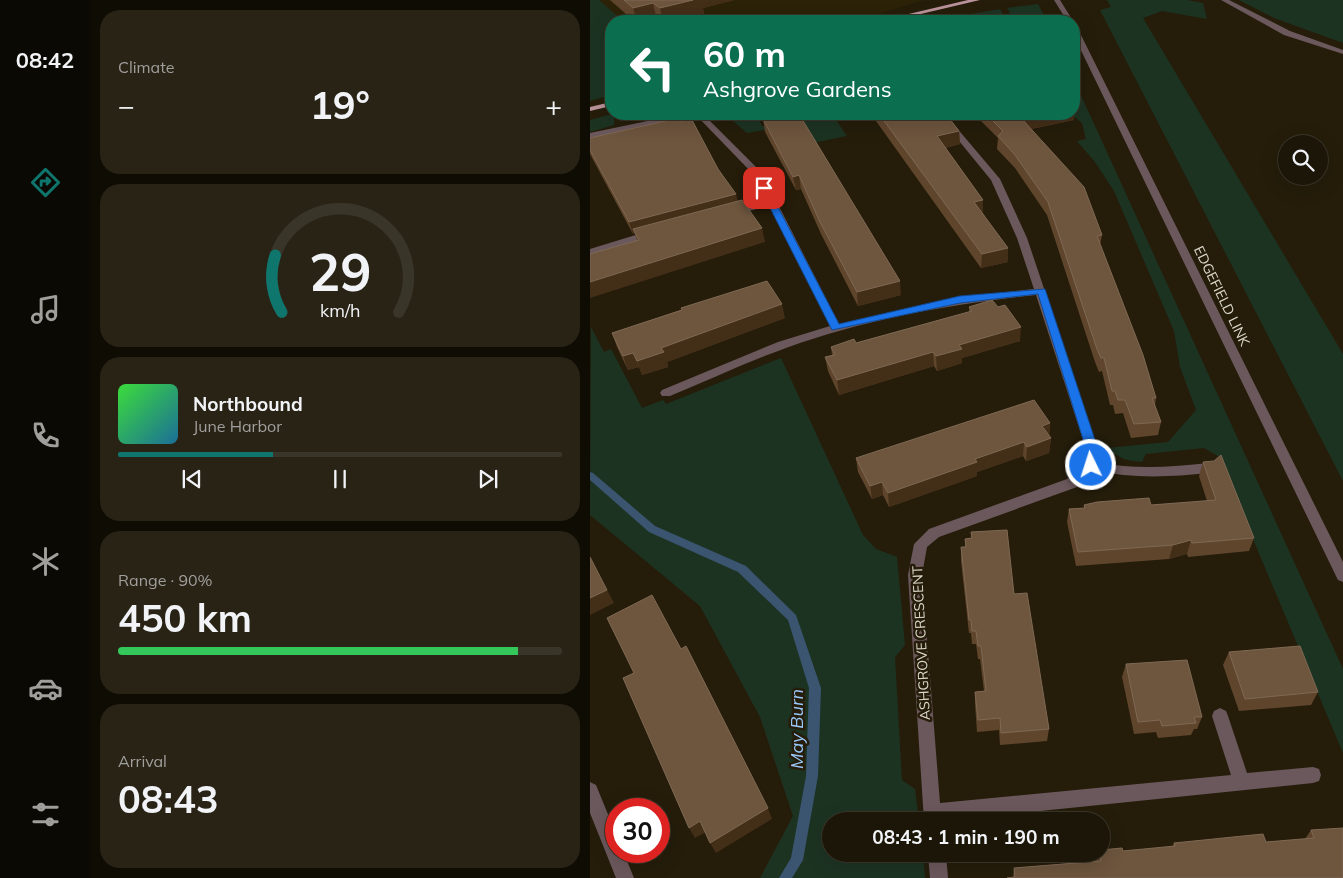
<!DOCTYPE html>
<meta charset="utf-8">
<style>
body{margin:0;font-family:Mulish,sans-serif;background:#292316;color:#f1f3f6;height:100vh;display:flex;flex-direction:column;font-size:19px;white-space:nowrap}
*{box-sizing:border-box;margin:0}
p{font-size:16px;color:#a09f9c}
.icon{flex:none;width:28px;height:28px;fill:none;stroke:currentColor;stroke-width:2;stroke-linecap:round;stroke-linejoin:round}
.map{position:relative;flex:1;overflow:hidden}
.drawer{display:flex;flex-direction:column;gap:10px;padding:10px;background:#0f0c04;width:500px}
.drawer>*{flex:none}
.top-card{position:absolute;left:15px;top:15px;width:475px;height:105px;border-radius:20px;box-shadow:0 5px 20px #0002,0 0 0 1px #3a3529;background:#0b6e4f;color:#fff;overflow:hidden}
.fabs{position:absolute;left:688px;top:135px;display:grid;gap:10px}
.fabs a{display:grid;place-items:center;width:50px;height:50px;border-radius:50%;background:#1c1608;box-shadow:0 5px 20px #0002,0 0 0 1px #3a3529;font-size:25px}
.speed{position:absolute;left:15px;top:798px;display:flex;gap:10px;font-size:25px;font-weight:700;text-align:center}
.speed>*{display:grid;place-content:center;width:65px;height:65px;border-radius:50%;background:#1c1608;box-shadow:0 5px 20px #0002,0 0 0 1px #3a3529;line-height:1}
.speed .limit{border:8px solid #d22;background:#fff;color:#111}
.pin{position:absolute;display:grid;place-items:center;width:42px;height:42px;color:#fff;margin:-21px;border-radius:10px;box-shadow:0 2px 8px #0006}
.me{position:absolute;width:55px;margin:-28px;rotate:356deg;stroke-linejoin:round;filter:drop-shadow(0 0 4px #0008)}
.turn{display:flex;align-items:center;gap:18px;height:105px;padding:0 15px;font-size:22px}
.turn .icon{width:65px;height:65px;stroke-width:2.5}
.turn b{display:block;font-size:35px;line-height:42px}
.big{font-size:38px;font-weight:700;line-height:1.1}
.drawer .card{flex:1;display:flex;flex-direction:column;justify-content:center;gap:8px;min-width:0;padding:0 18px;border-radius:20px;background:#292316}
.drawer .dial{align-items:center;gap:0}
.dial svg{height:130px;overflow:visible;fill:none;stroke:#3a3529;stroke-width:7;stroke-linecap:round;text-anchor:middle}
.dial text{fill:#f1f3f6;stroke:none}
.song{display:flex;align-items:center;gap:15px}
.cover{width:60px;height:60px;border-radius:8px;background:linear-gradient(135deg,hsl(120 70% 55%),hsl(200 70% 35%))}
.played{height:5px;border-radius:2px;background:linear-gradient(90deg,#0f766e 35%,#3a3529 35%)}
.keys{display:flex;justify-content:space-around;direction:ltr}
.heat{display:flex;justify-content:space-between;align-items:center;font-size:28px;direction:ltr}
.charge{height:8px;border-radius:4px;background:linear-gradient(90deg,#34c759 90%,#3a3529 0)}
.trip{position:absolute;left:232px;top:812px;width:288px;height:50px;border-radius:25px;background:#1c1608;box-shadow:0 5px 20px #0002,0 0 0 1px #3a3529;font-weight:700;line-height:50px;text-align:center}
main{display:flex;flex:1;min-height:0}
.tabs{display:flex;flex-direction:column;width:90px;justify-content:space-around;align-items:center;background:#0b0903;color:#a09f9c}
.tabs .icon{width:35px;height:35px}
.tabs .current{color:#0f766e}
.tabs b{font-size:22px;color:#f1f3f6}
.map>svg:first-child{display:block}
.built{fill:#2c2207}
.green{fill:#1d3322}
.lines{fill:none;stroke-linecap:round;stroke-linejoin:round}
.stream{fill:#3b5571;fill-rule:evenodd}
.minor{fill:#6b585c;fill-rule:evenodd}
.major{fill:#b9929b;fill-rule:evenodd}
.wall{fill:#60452d}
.shaded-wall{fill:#432e18}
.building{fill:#6d553e;stroke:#7f6954}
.route{fill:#1a73e8;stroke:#114b97}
.labels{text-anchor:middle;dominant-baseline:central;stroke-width:5;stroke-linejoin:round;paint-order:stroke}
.street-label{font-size:14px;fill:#dbd7cb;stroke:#251d0a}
.near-water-label{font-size:18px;font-style:italic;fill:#99c7f9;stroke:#251d0a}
</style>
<main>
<nav class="tabs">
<b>08:42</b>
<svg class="icon current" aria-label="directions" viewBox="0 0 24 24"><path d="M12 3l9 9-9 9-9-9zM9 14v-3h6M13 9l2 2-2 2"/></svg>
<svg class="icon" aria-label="music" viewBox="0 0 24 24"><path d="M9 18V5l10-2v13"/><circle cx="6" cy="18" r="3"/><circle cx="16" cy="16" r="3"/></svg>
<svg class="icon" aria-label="phone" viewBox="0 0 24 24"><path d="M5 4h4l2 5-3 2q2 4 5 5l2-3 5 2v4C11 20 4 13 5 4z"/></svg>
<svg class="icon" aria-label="climate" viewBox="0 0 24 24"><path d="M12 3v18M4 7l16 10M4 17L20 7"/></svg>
<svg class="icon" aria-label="car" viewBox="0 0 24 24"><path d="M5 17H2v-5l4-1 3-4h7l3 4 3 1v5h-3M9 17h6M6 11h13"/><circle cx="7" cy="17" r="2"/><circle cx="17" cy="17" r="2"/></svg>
<svg class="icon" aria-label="filters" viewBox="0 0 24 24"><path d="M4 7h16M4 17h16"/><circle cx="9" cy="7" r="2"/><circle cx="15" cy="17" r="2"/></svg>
</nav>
<section class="drawer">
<div class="card"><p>Climate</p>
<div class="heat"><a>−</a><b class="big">19°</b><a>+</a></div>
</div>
<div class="card dial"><svg viewBox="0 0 100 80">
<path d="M14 69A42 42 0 1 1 86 69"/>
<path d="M14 69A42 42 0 0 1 10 34" stroke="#0f766e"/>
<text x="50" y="56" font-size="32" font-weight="700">29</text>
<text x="50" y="72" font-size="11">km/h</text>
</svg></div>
<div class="card">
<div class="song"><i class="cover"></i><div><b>Northbound</b><p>June Harbor</p></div></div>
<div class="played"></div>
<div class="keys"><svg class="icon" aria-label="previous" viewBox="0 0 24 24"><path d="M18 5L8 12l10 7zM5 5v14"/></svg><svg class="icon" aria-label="pause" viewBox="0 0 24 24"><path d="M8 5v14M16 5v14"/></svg><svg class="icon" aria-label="next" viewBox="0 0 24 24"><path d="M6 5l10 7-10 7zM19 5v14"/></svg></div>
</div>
<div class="card"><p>Range · 90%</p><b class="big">450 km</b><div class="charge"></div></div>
<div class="card"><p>Arrival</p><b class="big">08:43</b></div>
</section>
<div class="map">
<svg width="753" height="878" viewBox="0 0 753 878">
<rect width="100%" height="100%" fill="#251d0a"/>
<!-- built -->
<path class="built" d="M0,0h335l-71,21h-243z"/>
<!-- green -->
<path class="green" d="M0,0h9l24,21h-12v74l-21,6z
M517,0h80l16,3 4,16 -45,-8 -19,7 200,336v127l-243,-471 11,-3z
M649,0h104v43l-69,-25z
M448,4l9,17h-38l-5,-4 6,-5 -3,-4z
M410,9l3,5 -51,7h-22z
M484,80l269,589v84l-125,-297 -14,-8 -58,6 -4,8c-15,-1 -24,-4 -35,-14l61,-6 28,-32 -16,-43 -6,-36 -60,-140 -19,-29 -18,-21 9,-2 -4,-16 -11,-9h3z
M22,114h14l-12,2v9l-24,7v-12z
M135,114h31l6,12 70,-12 15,22 -48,10 -35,-16 -17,3z
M1,327l13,25 7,-3 31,59 21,-8 3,4 115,-46 82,177 13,14 21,8 8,88 -10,12 7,123 13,9 4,32h-88v33h92l2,24h-165l33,-62 -33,-99 -60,-111 -110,-91z"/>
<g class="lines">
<!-- stream -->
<path class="stream" d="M0,472l3,1 62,53 91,40 50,49 25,73 -3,88 -15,84 -11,18h-13l12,-20 15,-82 3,-88 -21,-68 -50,-48 -89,-40 -59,-52z"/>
<!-- minor -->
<path class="minor" d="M464,0h6l13,21h-6z
M631,0h8l61,31 53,19v4l-59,-19z
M407,17l2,1v2l-19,1z
M484,27l4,2 265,533v20l-5,-2 -2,-4 -262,-540z
M105,114h8l59,59 77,151 121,-27 74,-8 -17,-51 -26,-58 -54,-66h8l55,65 27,59 72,214 -2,10c38,8 74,5 112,1l5,2 1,3 -1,3 -5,2c-39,4 -77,6 -116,-3l-16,17 -138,50 -12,10 -5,28 18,228 291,-28 -19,-59 2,-5 6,-3 6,3 2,5 19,57 66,-6 6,2 2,6 -2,6 -6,2 -371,38h-18l-16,-246 6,-31 15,-15 138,-50 15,-12 5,-15 -51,-157c-84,9 -170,24 -250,53 -39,14 -77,32 -116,48h-8l-2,-3 2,-3 116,-48 52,-16 -61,-120 -37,9 -5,-3 2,-2 38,-9 -14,-27z
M72,118l3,1v4l-75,16v-6z
M62,230l5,3 -2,2 -65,20v-6z
M0,782l6,3 20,49v17h7l11,27h-18l-26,-65z
M338,854h18l2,24h-18z"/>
<!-- major -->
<path class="major" d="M378,0h12l-89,21h-12z
M21,102v4l-21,5v-4z"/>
</g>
<!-- wall -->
<path class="wall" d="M20,0h124l-31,8 1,7 -25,6h-20l-2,-1 -7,1h-16z
M173,114h36l102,181 -43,11 -37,-72 -20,-45 -5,1 -31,-58 -2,-13 5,-1z
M281,114h75l13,17 1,13 -15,4 38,52v13l25,49 -27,6z
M384,114h100v6l-43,9 71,106 -2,10 56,153 -1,7 6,17 -3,13 -27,3 -8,-25 -8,1 -2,-9h-3l-8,-34 -3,1 -4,-10 -48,-147 -32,-47 -18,-19 1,-11z
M90,121l38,48 20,32 27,41 -128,-2 -2,-6h-2l-43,-80v-16z
M379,307l51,34 -58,17v5l-25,8 -3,-5 -95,29 -11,-24 -3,-14 7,-2 -1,-8 25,-4 113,-31z
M91,308l104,10 -118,44 1,5 -26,8 -3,-8 -11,3 -11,-23 -5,-14 69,-23z
M460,423l-1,13 2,2 -2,15 -23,8 -3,-5 -46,16v4l-88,31 -6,-12 -11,4 -14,-27 -2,-14z
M613,462l51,76 -5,13 -61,6 -1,-3 -18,5 -93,7 -9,-44 2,-13 15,-1v-3h67l56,-4 -8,-25z
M381,532l43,62 35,135 -2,12 -47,4 -1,-15 -22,2 -2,-28v-12l9,-1 -4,-32h-2l-2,-15h-4l-1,-11h-2l-8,-72v-14h4v-8l6,-1z
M639,652l89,40 -7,13 -72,6 -16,-46z
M536,664l76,53 -5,12h-3l-3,6 -33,3 -2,-6 -22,2 -12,-57z
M721,830l32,48h-330l1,-10 82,-7 2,-7 74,-7 2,-4 92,-1 39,-3z"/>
<!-- shaded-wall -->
<path class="shaded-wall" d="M103,0h41l-31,8 1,7 -25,6h-16l-3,-13z
M63,3l4,17 -7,1h-13l-4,-13z
M484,108h1l-1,12 -53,11 1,-12 24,-5h28z
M369,131l1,13 -23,6v-14z
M209,175l2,14 -5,1 -3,-13z
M146,194l3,12 -106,23 2,5h-2l-4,-12z
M393,200v14l-9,-12z
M172,228l3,14 -175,56v-16z
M418,248v14l-27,6 1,-14z
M310,281l1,14 -43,11 -1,-14z
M192,304l3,14 -118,44 1,5 -26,8 -5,-14 24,-13z
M431,327l-1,14 -58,17v5l-25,8 -1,-15 23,-11z
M343,352l1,14 -95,29 -2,-15z
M43,353l6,14 -11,3 -5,-14z
M460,423l-1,14 -7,-11z
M461,438l-2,15 -23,8 1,-14z
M434,442l-1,14 -46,16v4l-88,31 -1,-14 87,-34z
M292,482l1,13 -11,4 -2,-13z
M601,540l-4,14 -18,5 4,-14z
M0,557l24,46 -24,12z
M178,808l4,11 -56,34 -6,-10z
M110,821l6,11 -11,6 -6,-10z"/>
<!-- building -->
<path class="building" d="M34,0h69l-33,8 -7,-5 -20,5z
M404,18l3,3h-17z
M187,114h22l101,167 -43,11 -38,-72 -20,-45 -6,2 -30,-58 16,-3z
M289,114h67l13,17 -22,5 46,64 -9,2 34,46 -26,6z
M396,114h60l-24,5 62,68 18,48 -5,1 46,119 13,43h-4l9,24 -27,2 -9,-24h-7l-3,-9h-3l-8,-33h-3l-4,-9 -49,-147 -33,-47 -17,-19 5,-5z
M89,118l1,3 12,-1 26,49 18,25 -107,28 -39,-72v-12z
M152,200l20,28 -172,54v-28l49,-14 -6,-11z
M177,281l15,23 -121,44 3,4 -27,9 -4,-8 -10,3 -11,-23 70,-23 -1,-2z
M402,300l6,7 7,-2 16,22 -62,18 3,4 -26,7 -3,-4 -96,28 -12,-23 10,-2 -4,-8 23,-8 2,4 116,-32 -3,-4z
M444,400l16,23 -8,3 9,12 -24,9 -3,-5 -49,17 2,3 -89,31 -6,-11 -12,4 -14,-28z
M631,455l33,83 -62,5 -1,-3 -18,5 -95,7 -9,-43 16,-1 -1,-3 13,-3 52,-4 2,7 65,-5 -13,-38 11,-1z
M417,530l7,64 13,-1 22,136 -48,4 -1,-15 -22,2 -3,-28 11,-1 -5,-45h-3l-2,-15h-4l-1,-11h-2l-8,-73h5l-1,-8 7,-1 -1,-6z
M0,557l17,33 -17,8z
M62,595l29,54 5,-3 82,162 -58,35 -10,-22 -11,7 -66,-150 11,-5 -27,-55z
M710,646l18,46 -73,7 -16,-47z
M597,660l15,57h-8l2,6 -34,3 -2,-6 -22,2 -12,-58z
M753,828v50h-336l8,-1 -1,-9 87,-7 -1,-7h1v-4l21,-2 1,3 52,-5 -1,-3 89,-9 3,8 48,-4 -3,-8z"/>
<!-- route -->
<path class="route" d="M171,186l7,2 71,136 121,-28 85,-7 54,163 -4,16h-8l-2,-3 2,-13 -49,-158 -78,9 -128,27 -72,-142z"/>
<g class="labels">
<!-- street labels -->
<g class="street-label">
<text transform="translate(632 296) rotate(64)">EDGEFIELD LINK</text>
<text transform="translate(331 643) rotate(-93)">ASHGROVE CRESCENT</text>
</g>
<!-- near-water labels -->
<g class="near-water-label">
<text transform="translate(206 729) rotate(-90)">May Burn</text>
</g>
</g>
</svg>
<div class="fabs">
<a><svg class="icon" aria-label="search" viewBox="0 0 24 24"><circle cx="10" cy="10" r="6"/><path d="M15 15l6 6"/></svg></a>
</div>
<div class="speed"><div class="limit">30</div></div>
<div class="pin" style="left:174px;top:188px;background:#d93025"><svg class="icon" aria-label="arrive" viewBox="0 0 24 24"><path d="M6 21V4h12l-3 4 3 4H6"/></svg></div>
<svg class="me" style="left:501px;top:465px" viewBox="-20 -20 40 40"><circle r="17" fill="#1a73e8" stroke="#fff" stroke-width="3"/><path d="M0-11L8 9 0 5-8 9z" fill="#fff"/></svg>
<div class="trip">08:43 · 1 min · 190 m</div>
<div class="top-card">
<div class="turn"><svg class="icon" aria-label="left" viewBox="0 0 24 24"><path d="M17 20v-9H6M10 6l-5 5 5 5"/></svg><div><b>60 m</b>Ashgrove Gardens</div></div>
</div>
</div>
</main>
